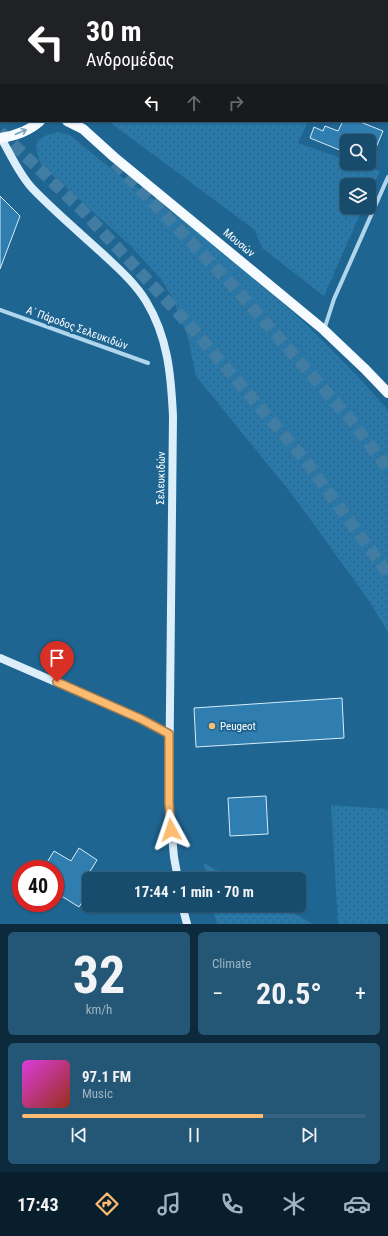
<!DOCTYPE html>
<meta charset="utf-8">
<style>
body{margin:0;font-family:"Roboto Condensed",sans-serif;background:#245675;color:#f1f3f6;height:100vh;display:flex;flex-direction:column;font-size:15px;white-space:nowrap}
*{box-sizing:border-box;margin:0}
p{font-size:13px;color:#9eb4c2}
.icon{flex:none;width:22px;height:22px;fill:none;stroke:currentColor;stroke-width:2;stroke-linecap:round;stroke-linejoin:round}
.map{position:relative;height:924px;overflow:hidden}
.sheet{display:flex;flex-direction:column;gap:8px;padding:8px;background:#0d2a3c;flex:1}
.sheet>*{flex:none}
.banner{position:absolute;left:0px;top:0px;width:388px;height:122px;box-shadow:0 1px 3px #0004,0 0 0 1px #366380;background:#202124;color:#fff;overflow:hidden}
.tools{position:absolute;left:340px;top:134px;display:grid;gap:8px}
.tools a{display:grid;place-items:center;width:36px;height:36px;border-radius:6px;background:#174c6d;box-shadow:0 1px 3px #0004,0 0 0 1px #366380;font-size:20px}
.speed{position:absolute;left:12px;top:860px;display:flex;gap:8px;font-size:20px;font-weight:700;text-align:center}
.speed>*{display:grid;place-content:center;width:52px;height:52px;border-radius:50%;background:#174c6d;box-shadow:0 1px 3px #0004,0 0 0 1px #366380;line-height:1}
.speed .limit{border:6px solid #d22;background:#fff;color:#111}
.pin{position:absolute;display:grid;place-items:center;width:34px;height:34px;color:#fff;margin:-41px -17px;border-radius:50% 50% 50% 0;rotate:-45deg;box-shadow:0 0 4px #0007}
.pin .icon{rotate:45deg}
.me{position:absolute;width:44px;margin:-22px;rotate:355deg;stroke-linejoin:round;filter:drop-shadow(0 0 3px #0008)}
.turn{display:flex;align-items:center;gap:14px;height:84px;padding:0 20px;font-size:18px}
.turn .icon{width:52px;height:52px;stroke-width:2.5}
.turn b{display:block;font-size:28px;line-height:34px}
.lanes{display:flex;align-items:center;height:38px;padding:0 20px;background:#0003;justify-content:center;gap:20px;direction:ltr}
.lanes .off{opacity:.35}
.big{font-size:30px;font-weight:700;line-height:1.1}
.sheet .tile{flex:1;display:flex;flex-direction:column;justify-content:center;gap:6px;min-width:0;padding:0 14px;border-radius:6px;background:#245675}
.sheet .dial{align-items:center;gap:0}
.dial b{font-size:52px;line-height:1}
.song{display:flex;align-items:center;gap:12px}
.cover{width:48px;height:48px;border-radius:6px;background:linear-gradient(135deg,hsl(300 70% 55%),hsl(10 70% 35%))}
.played{height:4px;border-radius:2px;background:linear-gradient(90deg,#fbbb70 70%,#366380 70%)}
.keys{display:flex;justify-content:space-around;direction:ltr}
.heat{display:flex;justify-content:space-between;align-items:center;font-size:22px;direction:ltr}
.sheet .tiles{flex:1;display:grid;gap:8px;grid-template-columns:1fr 1fr}
.tile:last-child{grid-column:span 2}
.trip{position:absolute;left:82px;top:872px;width:224px;height:40px;border-radius:6px;background:#174c6d;box-shadow:0 1px 3px #0004,0 0 0 1px #366380;font-weight:700;line-height:40px;text-align:center}
.tab-bar{display:flex;height:64px;justify-content:space-around;align-items:center;background:#091e2c;color:#9eb4c2}
.tab-bar .icon{width:28px;height:28px}
.tab-bar .current{color:#fbbb70}
.tab-bar b{font-size:18px;color:#f1f3f6}
.map>svg:first-child{display:block}
.grass{fill:url(#grass-dots)}
.building{fill:#2f7eaf;stroke:#d6ecfa}
.lines{fill:none;stroke-linecap:round;stroke-linejoin:round}
.highway-tunnel{stroke:#417ca2;stroke-width:12;stroke-dasharray:12 6;stroke-linecap:butt}
.street{stroke:#b0d6ed;stroke-width:4}
.secondary{stroke:#dceefa;stroke-width:8}
.primary{stroke:#f6fbff;stroke-width:10}
.oneway{stroke:#75a1bd}
.route-casing{stroke:#a37a49;stroke-width:10}
.route{stroke:#fbbb70;stroke-width:7}
.poi-dot{fill:#fbbb70;stroke:#1f6591;stroke-width:1.5}
.labels{text-anchor:middle;dominant-baseline:central;stroke-width:4;stroke-linejoin:round;paint-order:stroke}
.street-label{font-size:11px;fill:#fff;stroke:#1f6591}
.poi-label{font-size:11px;fill:#fff;stroke:#1f6591;text-anchor:start}
</style>
<div class="map">
<svg width="388" height="924" viewBox="0 0 388 924">
<defs>
<pattern id="grass-dots" width="8" height="8" patternUnits="userSpaceOnUse"><rect width="8" height="8" fill="#2879aa"/><path d="M2 2h.1M6 6h.1" fill="none" stroke="#3a627b" stroke-width="1.8" stroke-linecap="round"/></pattern>
</defs>
<rect width="100%" height="100%" fill="#1f6591"/>
<!-- grass -->
<path class="grass" d="M108,121h95l2,1 2,-1h101l-10,22 49,17v3h10l23,8 -11,23v-9h-22v22h16l-39,89 -62,-48 -7,-18z
M58,132l12,3 46,38 59,41 55,42 79,71 52,53 27,30v222l-18,-30 -76,-105 -98,-121 -8,-38 -15,-39 -12,-20 -31,-34 -89,-80 -5,-16 1,-8 10,-6z
M331,805l57,4v115h-50z
M204,863l29,16h-26z
M212,905h67l34,19h-96z"/>
<!-- building -->
<path class="building" d="M343,121h15l25,10 -13,31 -1,-21h-22v12l-37,-15 4,-11 9,4 2,-5 13,5z
M0,196l20,20 -20,53z
M342,698l2,40 -148,9 -2,-39z
M266,796l2,38 -38,2 -2,-38z
M79,848l18,12 -16,26 8,5 -10,16 -24,-15v-23h-12l11,-18 17,10z"/>
<g class="lines">
<!-- highway-tunnel -->
<path class="highway-tunnel" d="M0,53l1,1
M0,132l82,78 111,119 112,131 83,114
M115,163l120,125 116,132 37,49"/>
<!-- street -->
<path class="street" d="M117,1h62
M206,1l1,-1
M387,11l1,-2
M387,40h1
M0,310l148,53
M324,330l10,-31 54,-122"/>
<!-- secondary -->
<path class="secondary" d="M1,138c10,17 18,36 31,50 22,23 47,44 71,66 16,15 32,29 43,47 22,36 25,74 27,115l-4,386 5,55 4,22
M0,658l141,61 28,15
M182,905l5,19"/>
<!-- primary -->
<path class="primary" d="M10,0l3,1
M67,121l16,8 31,28 210,173 40,38 24,25
M0,138c15,-2 29,-7 40,-17"/>
</g>
<!-- one-way arrows -->
<defs><path id="oneway-shaft" d="M-6 0H5M1.5-3L5.5 0L1.5 3" fill="none" stroke-width="1.6" stroke-linecap="round" stroke-linejoin="round"/></defs>
<use class="oneway" href="#oneway-shaft" transform="translate(21 132) rotate(-23)"/>
<g class="lines">
<defs>
<path id="route" d="M57,682l84,37 28,15v68l2,28"/>
</defs>
<!-- route casing -->
<use href="#route" class="route-casing"/>
<!-- route -->
<use href="#route" class="route"/>
</g>
<!-- markers -->
<circle class="poi-dot" cx="212" cy="726" r="4"/>
<g class="labels">
<!-- street labels -->
<g class="street-label">
<text transform="translate(239 243) rotate(40)">Μουσών</text>
<text transform="translate(77 328) rotate(20)">Α΄ Πάροδος Σελευκιδών</text>
<text transform="translate(161 478) rotate(-89)">Σελευκιδών</text>
</g>
<!-- poi labels -->
<g class="poi-label">
<text x="220" y="726">Peugeot</text>
</g>
</g>
</svg>
<div class="tools">
<a><svg class="icon" aria-label="search" viewBox="0 0 24 24"><circle cx="10" cy="10" r="6"/><path d="M15 15l6 6"/></svg></a>
<a><svg class="icon" aria-label="layers" viewBox="0 0 24 24"><path d="M12 4l9 5-9 5-9-5zM3 14l9 5 9-5"/></svg></a>
</div>
<div class="speed"><div class="limit">40</div></div>
<div class="pin" style="left:57px;top:682px;background:#d93025"><svg class="icon" aria-label="arrive" viewBox="0 0 24 24"><path d="M6 21V4h12l-3 4 3 4H6"/></svg></div>
<svg class="me" style="left:171px;top:830px" viewBox="-20 -20 40 40"><path d="M0-17L14 15 0 8-14 15z" fill="#fbbb70" stroke="#fff" stroke-width="4"/></svg>
<div class="trip">17:44 · 1 min · 70 m</div>
<div class="banner">
<div class="turn"><svg class="icon" aria-label="left" viewBox="0 0 24 24"><path d="M17 20v-9H6M10 6l-5 5 5 5"/></svg><div><b>30 m</b>Ανδρομέδας</div></div>
<div class="lanes"><svg class="icon" aria-label="left" viewBox="0 0 24 24"><path d="M17 20v-9H6M10 6l-5 5 5 5"/></svg><svg class="icon off" aria-label="ahead" viewBox="0 0 24 24"><path d="M12 20V5M6 11l6-6 6 6"/></svg><svg class="icon off" aria-label="right" viewBox="0 0 24 24"><path d="M7 20v-9h11M14 6l5 5-5 5"/></svg></div>
</div>
</div>
<section class="sheet">
<div class="tiles">
<div class="tile dial"><b>32</b><p>km/h</p></div>
<div class="tile"><p>Climate</p>
<div class="heat"><a>−</a><b class="big">20.5°</b><a>+</a></div>
</div>
<div class="tile">
<div class="song"><i class="cover"></i><div><b>97.1 FM</b><p>Music</p></div></div>
<div class="played"></div>
<div class="keys"><svg class="icon" aria-label="previous" viewBox="0 0 24 24"><path d="M18 5L8 12l10 7zM5 5v14"/></svg><svg class="icon" aria-label="pause" viewBox="0 0 24 24"><path d="M8 5v14M16 5v14"/></svg><svg class="icon" aria-label="next" viewBox="0 0 24 24"><path d="M6 5l10 7-10 7zM19 5v14"/></svg></div>
</div>
</div>
</section>
<nav class="tab-bar">
<b>17:43</b>
<svg class="icon current" aria-label="directions" viewBox="0 0 24 24"><path d="M12 3l9 9-9 9-9-9zM9 14v-3h6M13 9l2 2-2 2"/></svg>
<svg class="icon" aria-label="music" viewBox="0 0 24 24"><path d="M9 18V5l10-2v13"/><circle cx="6" cy="18" r="3"/><circle cx="16" cy="16" r="3"/></svg>
<svg class="icon" aria-label="phone" viewBox="0 0 24 24"><path d="M5 4h4l2 5-3 2q2 4 5 5l2-3 5 2v4C11 20 4 13 5 4z"/></svg>
<svg class="icon" aria-label="climate" viewBox="0 0 24 24"><path d="M12 3v18M4 7l16 10M4 17L20 7"/></svg>
<svg class="icon" aria-label="car" viewBox="0 0 24 24"><path d="M5 17H2v-5l4-1 3-4h7l3 4 3 1v5h-3M9 17h6M6 11h13"/><circle cx="7" cy="17" r="2"/><circle cx="17" cy="17" r="2"/></svg>
</nav>
